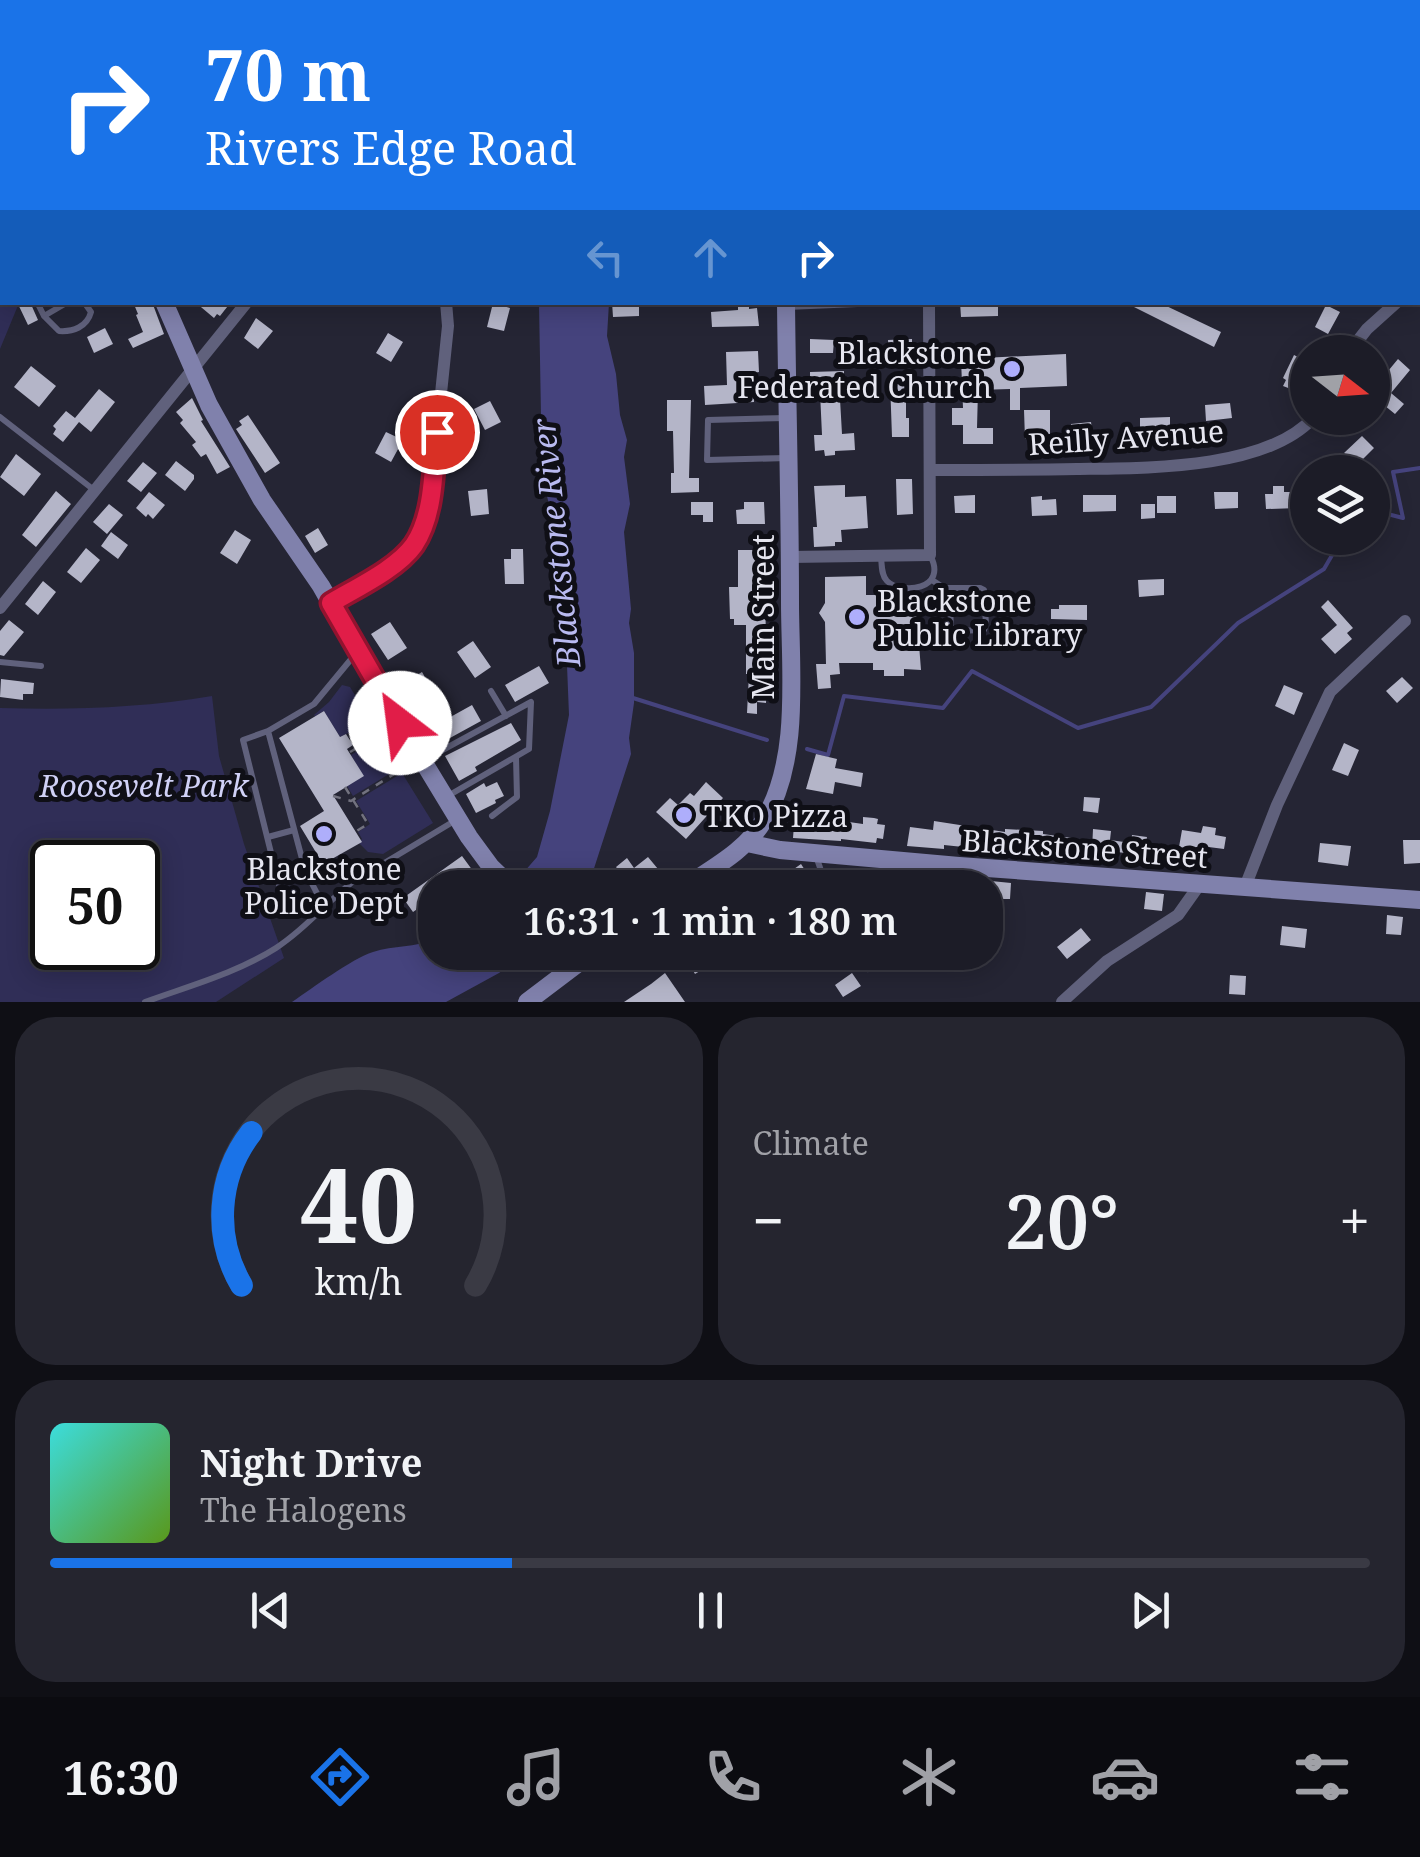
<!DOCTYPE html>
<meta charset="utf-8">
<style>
body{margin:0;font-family:"Noto Serif",serif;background:#25252f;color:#f1f3f6;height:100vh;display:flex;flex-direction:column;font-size:38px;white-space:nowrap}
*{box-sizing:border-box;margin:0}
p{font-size:32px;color:#a0a1a7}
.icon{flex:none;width:55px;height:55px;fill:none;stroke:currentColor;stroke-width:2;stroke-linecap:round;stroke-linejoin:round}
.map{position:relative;height:1002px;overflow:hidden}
.drawer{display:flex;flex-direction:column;gap:15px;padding:15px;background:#0f0f15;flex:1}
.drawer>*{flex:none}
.hud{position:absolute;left:0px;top:0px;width:1420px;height:305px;box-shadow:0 5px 25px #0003,0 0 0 2px #3a3a44;background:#1a73e8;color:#fff;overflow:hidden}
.needle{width:65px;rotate:107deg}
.tools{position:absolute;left:1290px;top:335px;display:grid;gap:20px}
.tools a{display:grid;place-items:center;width:100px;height:100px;border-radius:50%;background:#1c1c27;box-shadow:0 5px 25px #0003,0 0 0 2px #3a3a44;font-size:50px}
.speed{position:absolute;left:30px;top:840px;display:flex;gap:20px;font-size:50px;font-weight:700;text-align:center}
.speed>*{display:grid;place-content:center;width:130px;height:130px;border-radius:50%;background:#1c1c27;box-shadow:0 5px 25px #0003,0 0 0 2px #3a3a44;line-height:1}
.speed .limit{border:5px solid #111;border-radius:15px;background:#fff;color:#111}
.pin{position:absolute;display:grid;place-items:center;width:85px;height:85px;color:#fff;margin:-42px;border:5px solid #fff;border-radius:50%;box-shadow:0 2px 10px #0007}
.me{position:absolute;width:110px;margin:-55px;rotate:330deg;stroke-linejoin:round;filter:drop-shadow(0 0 8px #0008)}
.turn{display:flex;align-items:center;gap:35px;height:210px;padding:0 40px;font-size:45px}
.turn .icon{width:130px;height:130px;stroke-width:2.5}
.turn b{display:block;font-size:70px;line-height:85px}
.lanes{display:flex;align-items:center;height:95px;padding:0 40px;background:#0003;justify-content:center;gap:50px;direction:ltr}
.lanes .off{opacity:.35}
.big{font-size:75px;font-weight:600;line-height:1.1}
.drawer .card{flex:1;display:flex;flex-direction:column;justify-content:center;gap:15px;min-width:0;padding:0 35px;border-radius:40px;background:#25252f}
.drawer .dial{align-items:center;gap:0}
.dial svg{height:260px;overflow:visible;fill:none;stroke:#3a3a44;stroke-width:7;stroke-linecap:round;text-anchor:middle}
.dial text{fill:#f1f3f6;stroke:none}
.song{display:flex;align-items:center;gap:30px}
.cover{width:120px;height:120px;border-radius:15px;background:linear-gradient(135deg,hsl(180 70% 55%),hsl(90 70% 35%))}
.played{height:10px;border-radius:5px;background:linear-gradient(90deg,#1a73e8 35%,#3a3a44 35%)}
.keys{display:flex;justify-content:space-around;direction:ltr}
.heat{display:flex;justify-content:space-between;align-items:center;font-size:55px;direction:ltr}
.drawer .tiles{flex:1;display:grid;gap:15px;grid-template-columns:1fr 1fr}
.card:last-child{grid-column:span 2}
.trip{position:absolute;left:418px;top:870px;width:585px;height:100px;border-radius:40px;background:#1c1c27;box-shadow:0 5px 25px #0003,0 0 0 2px #3a3a44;font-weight:600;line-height:100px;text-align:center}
.menu{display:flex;height:160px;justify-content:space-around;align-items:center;background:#0b0b10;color:#a0a1a7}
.menu .icon{width:70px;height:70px}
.menu .selected{color:#1a73e8}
.menu b{font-size:45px;color:#f1f3f6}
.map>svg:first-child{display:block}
.green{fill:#302e57;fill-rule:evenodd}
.water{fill:#45437d}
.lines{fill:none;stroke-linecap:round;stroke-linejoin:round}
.stream{stroke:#45437d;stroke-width:4}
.building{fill:#b4b5c8}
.path{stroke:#72727f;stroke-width:2.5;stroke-dasharray:8 8;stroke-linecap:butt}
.service{stroke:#60617c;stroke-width:6}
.minor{stroke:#60617c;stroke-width:12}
.tertiary{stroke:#60617c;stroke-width:15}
.secondary{stroke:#8081ac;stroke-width:18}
.rail-casing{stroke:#d1d1dc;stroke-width:8}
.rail{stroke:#0f0f16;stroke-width:4;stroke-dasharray:11;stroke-linecap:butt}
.path-bridge{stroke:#72727f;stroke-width:2.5;stroke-dasharray:8 8;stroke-linecap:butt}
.route-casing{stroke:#92132f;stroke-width:25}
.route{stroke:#e11d48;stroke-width:18}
.poi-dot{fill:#aeaefb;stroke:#0f0f16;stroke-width:4}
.labels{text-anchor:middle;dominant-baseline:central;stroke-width:10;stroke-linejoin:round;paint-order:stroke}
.poi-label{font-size:30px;fill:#e6e6f0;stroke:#0f0f16;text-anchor:start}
.street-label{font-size:30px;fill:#e6e6f0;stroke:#0f0f16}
.park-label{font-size:30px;font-style:italic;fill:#d0d1f6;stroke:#0f0f16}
.water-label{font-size:32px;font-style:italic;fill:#b9baf0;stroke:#0f0f16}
</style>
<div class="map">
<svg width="1420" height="1002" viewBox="0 0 1420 1002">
<rect width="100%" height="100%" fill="#252534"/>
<!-- green -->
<path class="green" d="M0,0h47v2h-45v116l-2,1z
M2,270v32l17,1 -19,46v-74z
M342,685l8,2 21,35 -31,15 -16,-26 -9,5 -1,-1 15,-13z
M212,696l7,60 25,88 40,114 -68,44h-216v-294c72,2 141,0 212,-12zM52,862h86v86h-86z
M380,737l19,31 -46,28 -6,-10 16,-10 -12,-21z
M402,773l31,50 -50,31 -15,-2 -9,-9 3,-4 -4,-7 12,-8 -14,-23z"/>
<!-- water -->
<path class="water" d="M539,303h70l-2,33 9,38 4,41 7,25 -3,17 6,47 -6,28 7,77 -2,14 5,30v50l-5,35 2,16 -43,133 -78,1 27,-31 13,-46 19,-96 -4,-99 -10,-48 -3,-51 -11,-46 5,-42 -5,-13z
M435,939v13l92,1 -28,20 -53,29h-154c21,-14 59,-43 81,-50 21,-7 42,-4 62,-13z"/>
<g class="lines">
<!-- stream -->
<path class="stream" d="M0,252l2,-1
M1372,510l31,8 -10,-46 27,-4
M633,698l134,42
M807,749l21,6 16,-59 99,12 29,-37 106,57 73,-21 87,-84 86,-54 18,-31"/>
</g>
<!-- building -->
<path class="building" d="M17,302h13l8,18 -10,5z
M133,302h19l12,32 -31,14 -5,-9 15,-7 -7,-17 2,-1z
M195,302h36l-11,14 -3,-2 -3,4z
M612,302h27v14l-26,1z
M960,302h38v14l-37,1z
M1124,302h34l63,30 -7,15z
M493,303l17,5 -6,23 -17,-4z
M1326,305l14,7 -12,22 -13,-7z
M749,306v3l8,-1 2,18 -47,1 -1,-15 27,-2v-3z
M256,318l17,13 -15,18 -14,-11z
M105,328l8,16 -19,9 -7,-16z
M388,333l15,9 -12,20 -15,-9z
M810,339l24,1 -1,13h-23z
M912,339v16h-23l-1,-15z
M758,351l1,21 -6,1 1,29 -49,3 -1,-19 23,-1 -1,-33z
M1066,354l1,32 -47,2v22h-10v-21l-32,1 -1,38h16v16h-30v-19h-11v-17h11l-2,-49z
M1294,355l14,7v12l-4,-2 -8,19 -13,-5 3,-6 -3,-2z
M1398,359l12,11 -19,23 13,11 -9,10 -21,-17 9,-11 -4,-4z
M31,366l25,20 -17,21 -25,-20z
M844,371v13l18,-1v5l8,-1 1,11 -31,1 2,35 12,-1 1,17 -20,1v4l-10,1 -1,-6 -9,1 -1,-16h8l-2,-43 -12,1 -1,-14h3v-7z
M912,380v16h-6v22h3v19h-17l-2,-56z
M99,389l16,13 -24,30 -12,-10 -16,20 -10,-8 3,-5 -3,-3 13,-15 9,7z
M192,398l11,22 -2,1 29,46 -13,7 -11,-20 -5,3 -9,-12 4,-3 -16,-19 3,-3 -7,-8z
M667,400h24l-2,78h10v14l-28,1v-20h3l-1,-42h-6z
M490,401l11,21 -16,8 -11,-21z
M1230,403l2,15 -26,3 -1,-16z
M1024,410h26v24h-10v4l-15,1z
M248,415l32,48 -15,10 -29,-44 6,-4 -3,-4z
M1170,417v17l-30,1v-17z
M1091,422l2,15 -20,2 -2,-15z
M386,432l17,8 -12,22 -16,-9z
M1362,436l12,12 -17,17 -13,-12z
M16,454l25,20 -17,22 -24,-19z
M176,461l18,14v4l-9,12 -20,-16z
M143,462l14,11 -16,19 -14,-11z
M896,479h16l1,35 -16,1z
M845,485v12l21,-1 2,32 -27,2 1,12h-7v4l-21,1 -1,-20h4l-3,-41z
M1273,486h11v6h13l1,16 -32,1 -1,-15h8z
M487,489l2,25 -18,2 -3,-25z
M56,491l15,13 -35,43 -14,-12z
M149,492l16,13 -12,14 -5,-5 -2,3 -10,-9z
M1214,492h24v16l-23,1z
M975,495v18h-20l-1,-17z
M1083,495h33v16l-33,1z
M1042,496v4l14,-1 1,16 -25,1 -1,-19z
M1157,496h19v17h-19z
M691,502h22v20h-10v-7h-12z
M744,502h20l1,22h-28l-1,-14 8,-1z
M109,504l14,11 -16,19 -14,-12z
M1141,504h14v14l-14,1z
M318,528l10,17 -13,8 -10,-17z
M235,530l16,10 -14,24 -17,-11z
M111,532l17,13 -10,14 -17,-13z
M86,548l14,12 -19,23 -14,-11z
M511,549h12l1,35h-19l-1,-25h7z
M738,550h26l3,132 -1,21 -9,-1v12l-10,-1 2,-39h-3v-49h-12v-6h-4l-1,-32h9z
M866,576v19h13v11h37l5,64 -17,-1v7h-20v-6h-11v-7h-34l1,11 -10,1 1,13 -13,1 -2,-25h10l-1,-42 -6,-9 6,-10v-26z
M1164,579v16l-25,2 -1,-17z
M43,581l13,11 -18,23 -13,-11z
M1328,600l25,28 -6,5 5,6 -17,15 -14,-15 16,-14 -16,-18z
M1059,605h28v15l-36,-1v-10h8z
M9,620l15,12 -20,24 -4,-1v-24z
M390,622l17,26 -19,12 -17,-26z
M473,641l18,26 -16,11 -18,-26z
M539,666l10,17 -34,19 -10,-17z
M422,672l16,28 -4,2 11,18 27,-15 9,16 -42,23 -37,-60z
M1402,677l11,11 -16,15 -11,-12z
M1,679l33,4 -1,11h-10v6l-23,-3z
M1284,685l19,8 -9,22 -19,-9z
M324,711l16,26 6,-3 7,11 -6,4 17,27 -31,19 29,47 -39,22 -23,-38 24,-15 -45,-73z
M511,723l10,17 -46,27 2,4 -18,10 -14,-25z
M1344,743l15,7 -11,26 -16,-6z
M816,754l21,5 -2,9 28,5 -2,14 -26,-5 -2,12 -27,-5z
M497,782l7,14 -9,4 1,3 -20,10 -10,-19 18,-11 2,4z
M706,782l17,16 -37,41 -30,-27 14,-14 8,7 12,-12 4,3z
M1084,797l16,1 -2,15 -15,-2z
M795,812l48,3 -1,6 21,3v-7l11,1 4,1 -1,5 8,1 -2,14 -6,-1 -1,5 -35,-4v2l-48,-3z
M934,821l71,11v-3l38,2v3l29,4 -3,20 -27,-4 -1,4 -14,-1v-6l-34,-3 -1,2 -48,-5v4l-37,-3 3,-19 23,3z
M1203,826l13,2 -1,7 11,2 -2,12 -23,-3 -1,4 -21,-3 3,-17 19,3z
M1093,829l18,2 -1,9 21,3 1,-8 15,2 -2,9 11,2 -1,7 -11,-1v5l-18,-3 1,-3 -35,-3z
M1403,840h17v23l-16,1z
M1320,843l31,3 -3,20 -30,-4z
M462,856l11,15 -24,17h-14v9l-22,15 -10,-14z
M648,857l15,18 -16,13h-15l-16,-21 11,-9 7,10z
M801,864l9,14 -15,10h-28z
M835,876l18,1v11h-19z
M991,881l20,2 -1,16h-25v-17z
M1146,892l18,2 -2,17 -18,-2z
M1387,915l16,2 -2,18 -15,-1z
M1282,926l25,3 -2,19 -25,-3z
M1081,928l10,12 -24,19 -10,-12z
M682,952h54l-26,17 -2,-3 -13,8z
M665,973l20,29h-61l27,-18z
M852,973l9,13 -18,11 -8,-12z
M1230,975l16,1 -1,19 -16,-1z"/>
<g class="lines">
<!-- path -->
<path class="path" d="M231,2l2,-2
M350,740l25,-15
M350,752l31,-18
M345,787l23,37 -13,8
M333,796l18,5 51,-32"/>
<!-- service -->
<path class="service" d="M37,302l7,14 15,15c14,1 28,-4 32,-19l-7,-10
M787,307l117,-5
M44,316l24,-14
M0,417l94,73
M786,418l-78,2 -1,40 80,-2
M881,557c1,8 0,18 6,24 14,14 62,9 43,-26
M932,580l12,8h36l4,2 2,35 -2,5 -31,1 -2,-3 -2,-40
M0,662l41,4
M491,691l15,25
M268,731l37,139 19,37 27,-24 105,-63
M426,759l105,-57 -2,47 -83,48
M492,816l25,-19 -1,-40
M268,837l26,-7
M816,856l11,32
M713,869l12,19
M279,885l-36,-145 25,-9 46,-27 43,-52
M760,952l3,8
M856,952l12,17
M145,1002c44,-16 92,-29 131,-54 18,-12 33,-26 48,-41"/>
<!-- minor -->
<path class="minor" d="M984,0v2
M1126,2v-2
M1418,288l2,-2
M1349,352l18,-23 30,-27
M931,470c49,0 98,0 146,-1 68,-1 188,1 236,-51
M790,557l140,-2 -1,-253
M331,603c25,-16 67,-35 84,-60 9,-13 11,-29 15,-44l18,-173 -2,-24
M0,608l247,-306
M1245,887l32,-82 53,-113 75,-71
M1062,1002l45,-41 71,-46 22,-31"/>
<!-- tertiary -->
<path class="tertiary" d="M362,2l1,-2
M0,288l2,-1"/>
<!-- secondary -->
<path class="secondary" d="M45,0l1,2
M779,0v2
M164,302l45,103 53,95 59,86 63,111 85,140 22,30 22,21
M747,843l33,7 179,16 461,34
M683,888c29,-20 63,-37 81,-68 37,-61 26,-150 26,-218 0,-100 -3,-200 -4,-300
M527,1002l66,-50"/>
<defs>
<path id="rail" d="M169,2l3,-2
M0,132l2,-1"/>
</defs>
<!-- rail casing -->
<use href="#rail" class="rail-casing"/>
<!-- rail -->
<use href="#rail" class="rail"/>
<!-- path-bridge -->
<path class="path-bridge" d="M0,292l2,-5"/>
</g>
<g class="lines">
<defs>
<path id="route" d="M400,723l-69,-120c25,-15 66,-34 83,-58 21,-31 19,-78 23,-113"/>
</defs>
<!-- route casing -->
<use href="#route" class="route-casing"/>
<!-- route -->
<use href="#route" class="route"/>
</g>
<!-- markers -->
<g class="poi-dot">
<circle cx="1012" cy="369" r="10"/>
<circle cx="857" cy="617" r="10"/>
<circle cx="684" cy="815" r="10"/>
<circle cx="324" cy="834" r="10"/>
</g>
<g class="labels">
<!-- poi labels -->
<g class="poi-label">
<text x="992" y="352" text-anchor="end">Blackstone<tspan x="992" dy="34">Federated Church</tspan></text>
<text x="877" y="600">Blackstone<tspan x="877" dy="34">Public Library</tspan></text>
<text x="704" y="815">TKO Pizza</text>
<text x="324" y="868" text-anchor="middle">Blackstone<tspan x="324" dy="34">Police Dept</tspan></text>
</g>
<!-- street labels -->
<g class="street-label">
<text transform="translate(1126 437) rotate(-4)">Reilly Avenue</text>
<text transform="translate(762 617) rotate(-90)">Main Street</text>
<text transform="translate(1085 848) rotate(4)">Blackstone Street</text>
</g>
<!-- park labels -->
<g class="park-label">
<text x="144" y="785">Roosevelt Park</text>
</g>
<!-- water labels -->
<g class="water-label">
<text transform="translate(555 543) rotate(-96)">Blackstone River</text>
</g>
</g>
</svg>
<div class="tools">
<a><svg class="needle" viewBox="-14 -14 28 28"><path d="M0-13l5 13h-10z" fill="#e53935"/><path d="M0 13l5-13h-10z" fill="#a0a1a7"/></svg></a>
<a><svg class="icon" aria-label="layers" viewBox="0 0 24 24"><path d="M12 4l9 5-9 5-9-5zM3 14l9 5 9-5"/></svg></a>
</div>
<div class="speed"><div class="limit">50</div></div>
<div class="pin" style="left:437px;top:432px;background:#d93025"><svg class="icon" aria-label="arrive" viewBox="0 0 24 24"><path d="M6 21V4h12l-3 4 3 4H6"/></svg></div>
<svg class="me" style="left:400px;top:723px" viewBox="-20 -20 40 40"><circle r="19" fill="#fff"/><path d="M0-13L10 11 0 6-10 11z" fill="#e11d48"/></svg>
<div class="trip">16:31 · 1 min · 180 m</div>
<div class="hud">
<div class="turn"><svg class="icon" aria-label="right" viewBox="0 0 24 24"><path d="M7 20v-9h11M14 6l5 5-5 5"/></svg><div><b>70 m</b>Rivers Edge Road</div></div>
<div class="lanes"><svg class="icon off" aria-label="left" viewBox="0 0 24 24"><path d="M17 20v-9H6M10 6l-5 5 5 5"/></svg><svg class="icon off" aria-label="ahead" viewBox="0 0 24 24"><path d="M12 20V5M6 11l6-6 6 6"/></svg><svg class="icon" aria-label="right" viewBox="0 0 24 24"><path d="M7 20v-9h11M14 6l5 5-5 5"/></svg></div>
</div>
</div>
<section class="drawer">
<div class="tiles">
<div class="card dial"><svg viewBox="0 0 100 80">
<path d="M14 69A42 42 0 1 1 86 69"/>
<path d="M14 69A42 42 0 0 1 17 22" stroke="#1a73e8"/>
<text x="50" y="56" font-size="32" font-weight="700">40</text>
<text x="50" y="72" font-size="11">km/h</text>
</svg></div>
<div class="card"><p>Climate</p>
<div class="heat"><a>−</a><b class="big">20°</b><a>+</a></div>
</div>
<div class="card">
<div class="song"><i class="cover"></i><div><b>Night Drive</b><p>The Halogens</p></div></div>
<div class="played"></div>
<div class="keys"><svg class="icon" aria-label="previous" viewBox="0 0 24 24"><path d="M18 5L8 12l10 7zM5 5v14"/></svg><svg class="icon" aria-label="pause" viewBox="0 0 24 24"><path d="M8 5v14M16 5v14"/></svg><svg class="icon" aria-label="next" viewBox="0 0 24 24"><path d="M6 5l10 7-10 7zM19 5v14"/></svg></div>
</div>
</div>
</section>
<nav class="menu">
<b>16:30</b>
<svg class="icon selected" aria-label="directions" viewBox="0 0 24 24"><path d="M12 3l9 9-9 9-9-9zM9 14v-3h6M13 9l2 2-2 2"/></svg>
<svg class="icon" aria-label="music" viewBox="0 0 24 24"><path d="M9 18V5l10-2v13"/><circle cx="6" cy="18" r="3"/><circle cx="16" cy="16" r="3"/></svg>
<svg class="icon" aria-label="phone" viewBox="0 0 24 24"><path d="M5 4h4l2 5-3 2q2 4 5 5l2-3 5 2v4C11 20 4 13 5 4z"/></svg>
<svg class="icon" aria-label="climate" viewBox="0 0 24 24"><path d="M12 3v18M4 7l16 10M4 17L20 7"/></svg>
<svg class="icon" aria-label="car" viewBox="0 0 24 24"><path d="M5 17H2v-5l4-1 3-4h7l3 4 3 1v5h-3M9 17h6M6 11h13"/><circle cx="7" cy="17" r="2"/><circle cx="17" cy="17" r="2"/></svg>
<svg class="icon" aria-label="filters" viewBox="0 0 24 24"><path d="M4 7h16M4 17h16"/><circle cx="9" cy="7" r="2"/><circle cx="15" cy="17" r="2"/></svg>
</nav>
